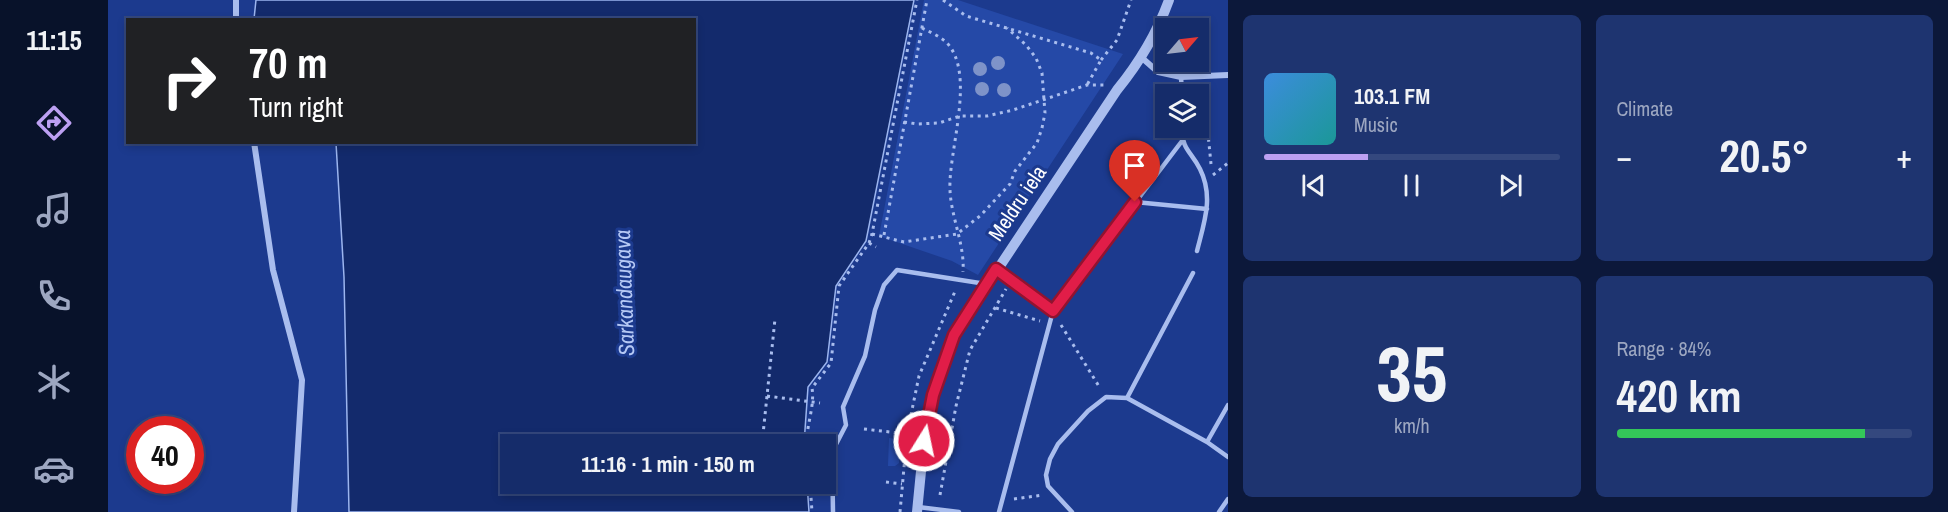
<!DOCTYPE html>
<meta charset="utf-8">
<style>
body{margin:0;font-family:"Archivo Narrow",sans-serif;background:#1e3470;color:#f1f3f6;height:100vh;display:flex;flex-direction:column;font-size:22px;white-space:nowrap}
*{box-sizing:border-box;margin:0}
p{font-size:20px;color:#9da7c1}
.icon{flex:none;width:33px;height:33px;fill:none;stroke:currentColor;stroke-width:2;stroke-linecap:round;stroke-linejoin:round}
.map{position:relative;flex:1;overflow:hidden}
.details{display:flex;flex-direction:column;gap:15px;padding:15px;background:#0c183a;width:720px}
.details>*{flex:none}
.hud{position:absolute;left:18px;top:18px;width:570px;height:126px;border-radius:0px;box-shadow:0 3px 9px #0003,0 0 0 2px #34487e;background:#202124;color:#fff;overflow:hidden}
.needle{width:39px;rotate:62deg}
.controls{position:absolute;left:1047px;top:18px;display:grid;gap:12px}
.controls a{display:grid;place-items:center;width:54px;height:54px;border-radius:0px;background:#152c6a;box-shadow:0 3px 9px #0003,0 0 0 2px #34487e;font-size:30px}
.speed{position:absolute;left:18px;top:416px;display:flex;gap:12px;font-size:30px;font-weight:700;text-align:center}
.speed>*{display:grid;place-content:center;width:78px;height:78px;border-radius:50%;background:#152c6a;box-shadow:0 3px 9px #0003,0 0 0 2px #34487e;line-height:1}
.speed .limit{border:9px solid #d22;background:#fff;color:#111}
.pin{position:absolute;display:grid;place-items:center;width:51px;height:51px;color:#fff;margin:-62px -26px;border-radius:50% 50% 50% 0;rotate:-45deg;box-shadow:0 0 6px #0007}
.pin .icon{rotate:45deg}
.me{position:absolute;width:66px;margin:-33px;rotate:10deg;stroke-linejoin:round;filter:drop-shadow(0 0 4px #0008)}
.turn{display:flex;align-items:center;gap:21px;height:126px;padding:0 24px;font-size:27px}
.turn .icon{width:78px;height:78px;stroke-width:2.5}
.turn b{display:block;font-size:42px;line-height:51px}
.big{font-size:45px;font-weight:700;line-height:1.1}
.details .tile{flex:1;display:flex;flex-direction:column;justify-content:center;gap:9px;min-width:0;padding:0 21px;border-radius:9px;background:#1e3470}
.details .dial{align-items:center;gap:0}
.dial b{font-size:78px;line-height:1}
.song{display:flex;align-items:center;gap:18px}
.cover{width:72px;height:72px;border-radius:9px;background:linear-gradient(135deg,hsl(210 70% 55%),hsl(180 70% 35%))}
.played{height:6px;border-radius:3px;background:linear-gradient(90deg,#bca0f2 35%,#34487e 35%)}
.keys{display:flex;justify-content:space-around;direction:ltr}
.heat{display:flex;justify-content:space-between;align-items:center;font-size:33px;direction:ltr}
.charge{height:9px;border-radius:4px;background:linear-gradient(90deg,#34c759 84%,#34487e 0)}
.details .tiles{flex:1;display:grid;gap:15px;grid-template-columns:repeat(2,1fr)}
.trip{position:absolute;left:392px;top:434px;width:336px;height:60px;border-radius:0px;background:#152c6a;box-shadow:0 3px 9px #0003,0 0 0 2px #34487e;font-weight:700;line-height:60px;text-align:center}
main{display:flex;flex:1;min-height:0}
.dock{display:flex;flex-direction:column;width:108px;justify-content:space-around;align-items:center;background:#08122a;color:#9da7c1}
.dock .icon{width:42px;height:42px}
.dock .on{color:#bca0f2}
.dock b{font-size:27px;color:#f1f3f6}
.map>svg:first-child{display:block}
.green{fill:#2549a7}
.water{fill:#132a6c;stroke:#9cb5ef;stroke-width:1.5}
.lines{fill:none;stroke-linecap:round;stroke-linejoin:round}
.path{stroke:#a9bdee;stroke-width:3;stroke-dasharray:3 4.5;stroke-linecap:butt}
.service{stroke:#a9bdee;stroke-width:4.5}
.minor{stroke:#a9bdee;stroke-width:6}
.tertiary{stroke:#a9bdee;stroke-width:10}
.tree{fill:#7e93c9}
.route-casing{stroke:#92132f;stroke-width:15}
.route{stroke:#e11d48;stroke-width:10}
.labels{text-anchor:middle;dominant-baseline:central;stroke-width:6;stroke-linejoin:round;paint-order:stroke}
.street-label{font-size:21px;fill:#fff;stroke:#1c3a8e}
.water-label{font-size:22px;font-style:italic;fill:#b5c8f5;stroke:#1c3a8e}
</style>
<main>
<nav class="dock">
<b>11:15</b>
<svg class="icon on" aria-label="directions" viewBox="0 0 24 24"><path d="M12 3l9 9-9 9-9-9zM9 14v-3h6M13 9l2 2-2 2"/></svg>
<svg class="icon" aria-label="music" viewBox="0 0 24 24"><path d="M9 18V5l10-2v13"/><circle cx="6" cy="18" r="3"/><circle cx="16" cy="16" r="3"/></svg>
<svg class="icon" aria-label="phone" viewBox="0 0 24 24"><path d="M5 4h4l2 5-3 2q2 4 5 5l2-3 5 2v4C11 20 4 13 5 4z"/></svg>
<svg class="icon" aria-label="climate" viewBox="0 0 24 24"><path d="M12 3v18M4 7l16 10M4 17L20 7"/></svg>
<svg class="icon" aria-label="car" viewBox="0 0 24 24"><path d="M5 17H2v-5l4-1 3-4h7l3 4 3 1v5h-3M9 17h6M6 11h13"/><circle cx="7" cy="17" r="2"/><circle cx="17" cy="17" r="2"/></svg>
</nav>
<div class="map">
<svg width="1120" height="512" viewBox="0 0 1120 512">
<rect width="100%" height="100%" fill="#1c3a8e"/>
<!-- green -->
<path class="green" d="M816,0h34l165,54 -145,221 -26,-14 -73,-25z
M781,438l9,1 3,5 -2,19 -4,3h-7z"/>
<!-- water -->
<path class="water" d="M148,0h658l-48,241 -30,45 -9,76 -19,25 -4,57h-294v39h297l2,29h-460l-5,-235 -8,-134 358,-1v-122l-440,-1z"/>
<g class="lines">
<!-- path -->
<path class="path" d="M835,0l23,16 125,37 10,7 -14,25
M814,28c8,4 17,8 24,14 31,31 2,109 4,148 1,27 15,55 13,82
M993,60l16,-20 14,-40
M1096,94l7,70
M796,122l13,2 22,-1 21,-7h27l26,-6 74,-25h17
M1105,175l15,-12
M764,234l32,8 53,-8 23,-18 30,-32 5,-13 22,-28 5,-15 3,-15 -3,-40 -6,-15 -10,-13 -19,-17
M776,235l43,-235
M761,243l7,4
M888,308l44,13
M953,325l39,63
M659,396l53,7
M756,429l43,5
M654,444l13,-125
M699,444c-1,-19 8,-37 5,-56l19,-25 8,-77 30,-43 3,-9 45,-234
M778,482l16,2
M702,483l2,29
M832,495l16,-89 14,-56 36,-61
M906,499l29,-4
M792,512l7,-78 12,-58 37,-87"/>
<!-- service -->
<path class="service" d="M1073,77l1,17
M1074,128c0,22 9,23 18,41 14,28 4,54 -3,82
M1027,202l72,7
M890,270l55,41
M1019,398l66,-125
M1099,442l21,-37
M810,507l41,5
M725,512l-1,-60 14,-27 -3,-18 22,-51 10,-46 9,-25 13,-15 89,14
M891,512l54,-201 129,-170
M964,512l-24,-26 -2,-11 4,-16 8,-15 30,-33 18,-14 21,1 80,44 21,15
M1111,512l9,-13"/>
<!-- minor -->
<path class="minor" d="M128,20v-20
M1033,57l17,15 23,5 47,-2
M146,142l19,128 29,110 -8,132"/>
<!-- tertiary -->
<path class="tertiary" d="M809,512l7,-71 9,-46 21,-60 163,-245c22,-27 40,-57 52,-90"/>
</g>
<!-- trees -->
<g class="tree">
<circle cx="890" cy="63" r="7"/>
<circle cx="872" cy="69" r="7"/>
<circle cx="874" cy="89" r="7"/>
<circle cx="896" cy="90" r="7"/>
</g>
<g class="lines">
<defs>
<path id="route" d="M816,441l9,-46 21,-60 42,-66 57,42 82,-109"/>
</defs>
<!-- route casing -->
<use href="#route" class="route-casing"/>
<!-- route -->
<use href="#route" class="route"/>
</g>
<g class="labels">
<!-- street labels -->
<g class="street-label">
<text transform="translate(909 203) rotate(-56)">Meldru iela</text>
</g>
<!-- water labels -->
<g class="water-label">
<text transform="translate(516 293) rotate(-92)">Sarkandaugava</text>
</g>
</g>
</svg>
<div class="controls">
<a><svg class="needle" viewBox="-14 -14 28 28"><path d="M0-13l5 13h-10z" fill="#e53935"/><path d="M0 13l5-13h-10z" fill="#9da7c1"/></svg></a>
<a><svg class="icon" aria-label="layers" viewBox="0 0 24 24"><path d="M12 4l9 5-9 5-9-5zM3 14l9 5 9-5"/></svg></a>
</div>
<div class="speed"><div class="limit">40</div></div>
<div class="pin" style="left:1027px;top:202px;background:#d93025"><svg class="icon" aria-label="arrive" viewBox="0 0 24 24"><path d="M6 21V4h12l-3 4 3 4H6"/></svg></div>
<svg class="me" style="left:816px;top:441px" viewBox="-20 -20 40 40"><circle r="17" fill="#e11d48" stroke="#fff" stroke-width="3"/><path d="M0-11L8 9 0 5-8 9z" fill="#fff"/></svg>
<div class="trip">11:16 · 1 min · 150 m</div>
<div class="hud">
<div class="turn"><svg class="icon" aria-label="right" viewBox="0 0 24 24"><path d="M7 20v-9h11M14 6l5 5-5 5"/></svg><div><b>70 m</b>Turn right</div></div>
</div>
</div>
<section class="details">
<div class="tiles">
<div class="tile">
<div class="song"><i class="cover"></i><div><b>103.1 FM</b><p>Music</p></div></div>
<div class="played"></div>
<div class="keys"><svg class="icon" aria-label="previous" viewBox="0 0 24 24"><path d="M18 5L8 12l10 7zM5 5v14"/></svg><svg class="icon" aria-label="pause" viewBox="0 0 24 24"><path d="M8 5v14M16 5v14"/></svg><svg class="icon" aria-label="next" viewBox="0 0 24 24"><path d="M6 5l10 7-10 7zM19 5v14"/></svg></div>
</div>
<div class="tile"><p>Climate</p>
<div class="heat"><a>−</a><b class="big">20.5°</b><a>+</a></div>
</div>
<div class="tile dial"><b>35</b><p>km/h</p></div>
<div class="tile"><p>Range · 84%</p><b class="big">420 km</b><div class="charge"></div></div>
</div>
</section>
</main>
